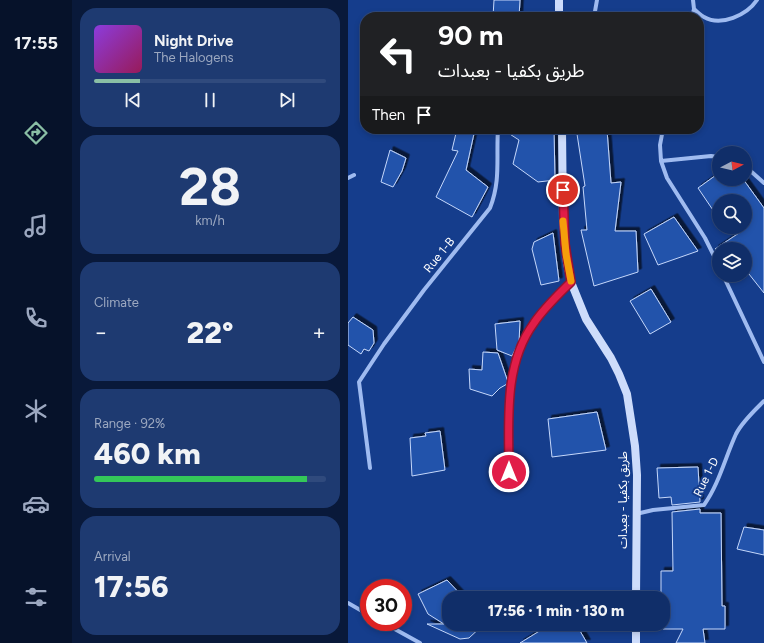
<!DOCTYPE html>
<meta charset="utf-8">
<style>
body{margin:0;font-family:Figtree,"Noto Sans Arabic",sans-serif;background:#1e3a71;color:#f1f3f6;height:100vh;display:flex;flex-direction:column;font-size:15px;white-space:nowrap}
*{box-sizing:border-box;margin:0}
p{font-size:13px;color:#9ca8c0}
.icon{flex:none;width:22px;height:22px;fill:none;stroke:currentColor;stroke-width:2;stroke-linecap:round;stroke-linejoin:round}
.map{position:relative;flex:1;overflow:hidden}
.drawer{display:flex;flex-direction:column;gap:8px;padding:8px;background:#09193a;width:276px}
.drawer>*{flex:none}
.banner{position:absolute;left:12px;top:12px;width:344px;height:122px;border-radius:16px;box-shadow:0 2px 6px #0003,0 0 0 1px #304a7d;background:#202124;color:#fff;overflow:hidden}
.needle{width:26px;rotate:83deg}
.buttons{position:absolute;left:364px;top:146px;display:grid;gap:8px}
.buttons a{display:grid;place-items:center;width:40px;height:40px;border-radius:50%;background:#102e69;box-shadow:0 2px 6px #0003,0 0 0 1px #304a7d;font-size:20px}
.speed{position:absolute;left:12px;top:579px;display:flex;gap:8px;font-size:20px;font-weight:700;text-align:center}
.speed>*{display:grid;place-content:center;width:52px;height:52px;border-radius:50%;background:#102e69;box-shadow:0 2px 6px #0003,0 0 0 1px #304a7d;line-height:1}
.speed .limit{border:6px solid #d22;background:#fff;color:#111}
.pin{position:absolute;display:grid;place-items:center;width:34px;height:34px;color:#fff;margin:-17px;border:2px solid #fff;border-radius:50%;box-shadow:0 1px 4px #0007}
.me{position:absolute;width:44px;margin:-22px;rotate:0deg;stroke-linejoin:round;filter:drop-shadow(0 0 3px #0008)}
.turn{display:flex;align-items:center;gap:14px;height:84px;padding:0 12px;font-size:18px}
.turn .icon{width:52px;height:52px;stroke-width:2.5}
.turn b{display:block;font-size:28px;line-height:34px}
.then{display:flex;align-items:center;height:38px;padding:0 12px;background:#0003;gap:8px;font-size:15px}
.big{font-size:30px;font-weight:800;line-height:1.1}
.drawer .card{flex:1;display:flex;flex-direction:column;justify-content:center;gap:6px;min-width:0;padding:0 14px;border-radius:16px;background:#1e3a71}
.drawer .dial{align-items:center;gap:0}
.dial b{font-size:52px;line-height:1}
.song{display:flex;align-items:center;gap:12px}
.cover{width:48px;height:48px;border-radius:6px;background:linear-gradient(135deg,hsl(270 70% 55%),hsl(330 70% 35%))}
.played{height:4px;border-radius:2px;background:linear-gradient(90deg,#8abfa5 20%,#304a7d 20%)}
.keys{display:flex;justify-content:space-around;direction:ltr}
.heat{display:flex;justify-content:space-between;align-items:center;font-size:22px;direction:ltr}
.charge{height:6px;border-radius:3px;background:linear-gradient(90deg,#34c759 92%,#304a7d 0)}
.trip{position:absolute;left:94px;top:591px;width:228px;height:40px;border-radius:16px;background:#102e69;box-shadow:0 2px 6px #0003,0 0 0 1px #304a7d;font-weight:800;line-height:40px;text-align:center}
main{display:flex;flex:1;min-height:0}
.tab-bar{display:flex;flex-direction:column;width:72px;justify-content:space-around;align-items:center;background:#06122a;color:#9ca8c0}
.tab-bar .icon{width:28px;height:28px}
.tab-bar .selected{color:#8abfa5}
.tab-bar b{font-size:18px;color:#f1f3f6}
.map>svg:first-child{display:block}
.building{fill:#2352ab;stroke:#c5d8fb;filter:url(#shadow)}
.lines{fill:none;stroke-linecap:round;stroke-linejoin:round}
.street{stroke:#9fbbf0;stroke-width:4}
.secondary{stroke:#cddcfb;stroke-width:8}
.route-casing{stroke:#92132f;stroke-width:10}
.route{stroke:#e11d48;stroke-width:7}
.slow{stroke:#f59e0b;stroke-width:7}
.labels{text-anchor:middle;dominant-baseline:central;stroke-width:4;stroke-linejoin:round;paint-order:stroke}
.street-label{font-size:12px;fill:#fff;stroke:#153d8c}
</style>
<main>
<nav class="tab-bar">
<b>17:55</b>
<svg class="icon selected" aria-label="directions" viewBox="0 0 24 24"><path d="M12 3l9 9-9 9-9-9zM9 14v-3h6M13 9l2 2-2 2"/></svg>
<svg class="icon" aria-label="music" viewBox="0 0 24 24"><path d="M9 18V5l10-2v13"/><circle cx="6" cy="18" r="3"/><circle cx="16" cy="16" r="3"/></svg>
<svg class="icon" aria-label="phone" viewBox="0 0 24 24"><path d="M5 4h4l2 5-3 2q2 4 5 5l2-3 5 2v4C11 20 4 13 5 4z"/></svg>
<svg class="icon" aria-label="climate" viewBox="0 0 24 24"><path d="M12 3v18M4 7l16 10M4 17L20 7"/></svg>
<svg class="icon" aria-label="car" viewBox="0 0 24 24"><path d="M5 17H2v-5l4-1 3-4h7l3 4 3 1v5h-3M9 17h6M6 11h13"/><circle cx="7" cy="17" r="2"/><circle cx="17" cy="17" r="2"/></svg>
<svg class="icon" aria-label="filters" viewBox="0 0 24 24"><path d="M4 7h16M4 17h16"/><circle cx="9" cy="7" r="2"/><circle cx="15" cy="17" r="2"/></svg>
</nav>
<section class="drawer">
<div class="card">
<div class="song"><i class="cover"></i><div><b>Night Drive</b><p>The Halogens</p></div></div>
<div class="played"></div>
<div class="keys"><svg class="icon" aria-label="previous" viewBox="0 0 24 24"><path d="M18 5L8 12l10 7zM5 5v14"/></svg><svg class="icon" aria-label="pause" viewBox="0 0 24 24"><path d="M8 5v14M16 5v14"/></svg><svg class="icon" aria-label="next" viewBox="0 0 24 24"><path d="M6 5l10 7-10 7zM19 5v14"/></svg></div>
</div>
<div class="card dial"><b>28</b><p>km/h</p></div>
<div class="card"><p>Climate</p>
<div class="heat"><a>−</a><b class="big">22°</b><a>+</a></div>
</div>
<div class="card"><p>Range · 92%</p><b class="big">460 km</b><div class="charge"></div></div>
<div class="card"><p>Arrival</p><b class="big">17:56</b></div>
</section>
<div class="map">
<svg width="416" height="643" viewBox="0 0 416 643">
<defs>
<filter id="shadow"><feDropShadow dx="3.5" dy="-3.5" stdDeviation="0" flood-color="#0009"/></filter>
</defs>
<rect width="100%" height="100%" fill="#153d8c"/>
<!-- building -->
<path class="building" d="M146,0h26l-1,17h-26z
M109,129h18l-9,41 22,17 -16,30 -36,-20 22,-46 -6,-1z
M154,129h52l1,51 -17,2 -25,-18 6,-24z
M259,130l4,53 10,-1 -6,49h21l2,41 -44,14 -13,-56h6l-4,-43 2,-1 -8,-52z
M42,150l16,8 -4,13 -9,16 -12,-5z
M371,173v6h24l21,29v85l-19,-24v-20h-30l30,-20v-28h-26v18l-21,-31z
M326,217l24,34 -40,14 -14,-31z
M205,233l6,48 -18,4 -9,-36 2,-7z
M303,289l20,33 -21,12 -20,-33z
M5,317l20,13 1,13 -5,8 -5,-2 -3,5 -13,-9v-22z
M172,321l-1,21 -7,14 -15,-6 -2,-26z
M135,352l15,1 10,29 -1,2 -7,4 -8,8 -22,-7 -1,-20 13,1z
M249,412l9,38 -54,7 -4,-38z
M92,431l5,39 -33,6 -2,-38 16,-2 -1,-3z
M350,467l2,35 -28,3 -1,-8 -12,1 -2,-30z
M352,509v4h21l1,93h3v23h-22l2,14h-29l7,-14h-20v-31h-2v-27h12l-1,-59z
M396,527l20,3v25l-27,-6z
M99,580l17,18h-15v26h35l-15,14 -9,1 -33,-15h17l-16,-10 -10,-20z
M201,624h27l11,19h-67l26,-16z"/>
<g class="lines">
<!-- street -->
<path class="street" d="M345,0l1,9c3,3 6,6 10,8 17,10 43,-2 53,-17
M246,17l3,-17
M344,17l2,-8
M315,129l-3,16 1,16 6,17 38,60 14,28
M313,161l50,-5 8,1
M397,166l19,17
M0,178l6,-3
M375,275l41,87
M22,468l-11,-86 25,-38 40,-54 66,-82c11,-28 6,-50 8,-79
M161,472c-1,-50 -6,-106 24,-149 11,-15 25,-27 38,-40
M288,514l17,-4 51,-5c15,-21 21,-47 32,-71 6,-12 18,-23 28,-33
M0,603l21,12
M34,622l38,21"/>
<!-- secondary -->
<path class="secondary" d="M211,0v17
M214,129l1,92 4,42 4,19 15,37 25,39 8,16 8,20 8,52 2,29 -1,123
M288,624v19"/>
</g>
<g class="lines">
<defs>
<path id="route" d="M161,472c0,-49 -6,-107 25,-149 10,-15 24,-28 37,-41l-6,-38 -2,-54"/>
</defs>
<!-- route casing -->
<use href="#route" class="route-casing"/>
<!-- route -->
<use href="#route" class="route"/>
<!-- slow -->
<path class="slow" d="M215,221l3,33 5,27"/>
</g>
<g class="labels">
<!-- street labels -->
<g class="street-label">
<text transform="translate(91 255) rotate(-51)">Rue 1-B</text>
<text transform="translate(358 477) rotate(-64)">Rue 1-D</text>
<text transform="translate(275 500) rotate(-90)">طريق بكفيا - بعبدات</text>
</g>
</g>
</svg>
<div class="buttons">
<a><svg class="needle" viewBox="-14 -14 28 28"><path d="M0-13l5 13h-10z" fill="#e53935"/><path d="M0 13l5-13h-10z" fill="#9ca8c0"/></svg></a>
<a><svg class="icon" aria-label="search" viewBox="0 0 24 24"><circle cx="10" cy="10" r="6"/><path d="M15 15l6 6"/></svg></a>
<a><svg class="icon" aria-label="layers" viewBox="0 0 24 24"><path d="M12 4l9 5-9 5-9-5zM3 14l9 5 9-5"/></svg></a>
</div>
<div class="speed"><div class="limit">30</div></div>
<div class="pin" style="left:215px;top:190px;background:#d93025"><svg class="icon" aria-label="arrive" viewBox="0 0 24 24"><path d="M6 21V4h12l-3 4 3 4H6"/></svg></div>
<svg class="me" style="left:161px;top:472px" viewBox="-20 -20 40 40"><circle r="17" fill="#e11d48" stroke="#fff" stroke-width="3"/><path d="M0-11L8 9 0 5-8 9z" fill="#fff"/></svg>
<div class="trip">17:56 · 1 min · 130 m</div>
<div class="banner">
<div class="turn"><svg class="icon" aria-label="left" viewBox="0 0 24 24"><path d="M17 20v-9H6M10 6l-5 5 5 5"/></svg><div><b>90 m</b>طريق بكفيا - بعبدات</div></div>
<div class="then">Then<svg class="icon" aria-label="arrive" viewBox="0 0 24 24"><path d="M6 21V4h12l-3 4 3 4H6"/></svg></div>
</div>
</div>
</main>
